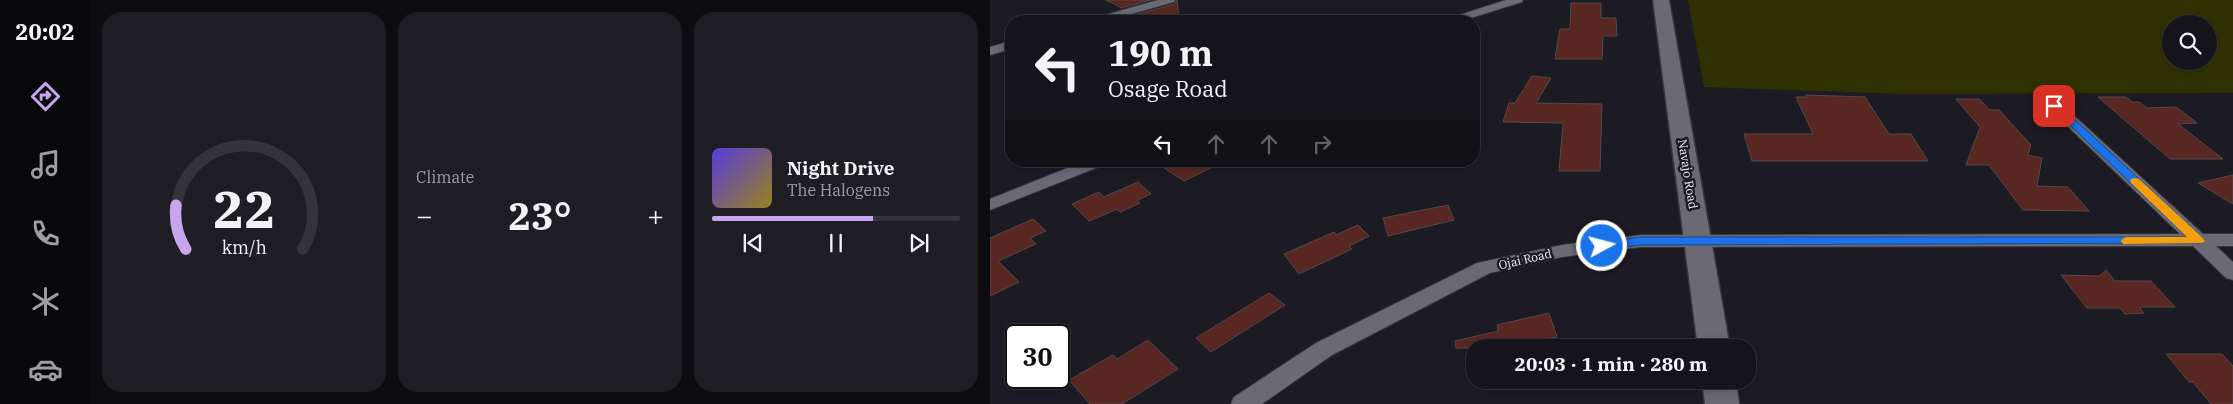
<!DOCTYPE html>
<meta charset="utf-8">
<style>
body{margin:0;font-family:"IBM Plex Serif",serif;background:#1e1d24;color:#f1f3f6;height:100vh;display:flex;flex-direction:column;font-size:19px;white-space:nowrap}
*{box-sizing:border-box;margin:0}
p{font-size:16px;color:#9d9ea3}
.icon{flex:none;width:28px;height:28px;fill:none;stroke:currentColor;stroke-width:2;stroke-linecap:round;stroke-linejoin:round}
.map{position:relative;flex:1;overflow:hidden}
.panel{display:flex;flex-direction:column;gap:12px;padding:12px;background:#0c0b0f;width:900px}
.panel>*{flex:none}
.top-card{position:absolute;left:15px;top:15px;width:475px;height:152px;border-radius:20px;box-shadow:0 2px 12px #0003,0 0 0 1px #34333a;background:#15141b;color:#f1f3f6;overflow:hidden}
.tools{position:absolute;left:1172px;top:15px;display:grid;gap:10px}
.tools a{display:grid;place-items:center;width:55px;height:55px;border-radius:50%;background:#15141b;box-shadow:0 2px 12px #0003,0 0 0 1px #34333a;font-size:25px}
.speed{position:absolute;left:15px;top:324px;display:flex;gap:10px;font-size:25px;font-weight:700;text-align:center}
.speed>*{display:grid;place-content:center;width:65px;height:65px;border-radius:50%;background:#15141b;box-shadow:0 2px 12px #0003,0 0 0 1px #34333a;line-height:1}
.speed .limit{border:2px solid #111;border-radius:8px;background:#fff;color:#111}
.pin{position:absolute;display:grid;place-items:center;width:42px;height:42px;color:#fff;margin:-21px;border-radius:10px;box-shadow:0 2px 8px #0006}
.me{position:absolute;width:55px;margin:-28px;rotate:83deg;stroke-linejoin:round;filter:drop-shadow(0 0 4px #0008)}
.turn{display:flex;align-items:center;gap:18px;height:105px;padding:0 20px;font-size:22px}
.turn .icon{width:65px;height:65px;stroke-width:2.5}
.turn b{display:block;font-size:35px;line-height:42px}
.lanes{display:flex;align-items:center;height:48px;padding:0 20px;background:#0003;justify-content:center;gap:25px;direction:ltr}
.lanes .off{opacity:.35}
.big{font-size:38px;font-weight:800;line-height:1.1}
.panel .tile{flex:1;display:flex;flex-direction:column;justify-content:center;gap:8px;min-width:0;padding:0 18px;border-radius:20px;background:#1e1d24}
.panel .dial{align-items:center;gap:0}
.dial svg{height:130px;overflow:visible;fill:none;stroke:#34333a;stroke-width:7;stroke-linecap:round;text-anchor:middle}
.dial text{fill:#f1f3f6;stroke:none}
.song{display:flex;align-items:center;gap:15px}
.cover{width:60px;height:60px;border-radius:8px;background:linear-gradient(135deg,hsl(250 70% 55%),hsl(50 70% 35%))}
.played{height:5px;border-radius:2px;background:linear-gradient(90deg,#c8a6ef 65%,#34333a 65%)}
.keys{display:flex;justify-content:space-around;direction:ltr}
.heat{display:flex;justify-content:space-between;align-items:center;font-size:28px;direction:ltr}
.panel .tiles{flex:1;display:grid;gap:12px;grid-template-columns:repeat(3,1fr)}
.trip{position:absolute;left:476px;top:339px;width:290px;height:50px;border-radius:20px;background:#15141b;box-shadow:0 2px 12px #0003,0 0 0 1px #34333a;font-weight:800;line-height:50px;text-align:center}
main{display:flex;flex:1;min-height:0}
.tabs{display:flex;flex-direction:column;width:90px;justify-content:space-around;align-items:center;background:#08080b;color:#9d9ea3}
.tabs .icon{width:35px;height:35px}
.tabs .selected{color:#c8a6ef}
.tabs b{font-size:22px;color:#f1f3f6}
.map>svg:first-child{display:block}
.green{fill:#303102;fill-rule:evenodd}
.building{fill:#592722;stroke:#554847}
.lines{fill:none;stroke-linecap:round;stroke-linejoin:round}
.street-casing{stroke:#36353c;stroke-width:2}
.secondary-casing{stroke:#36353c;stroke-width:3}
.street{fill:#6a6974;fill-rule:evenodd}
.secondary{fill:#6a6974;fill-rule:evenodd}
.route{fill:#1a73e8;stroke:#114b97}
.slow{fill:#f59e0b}
.labels{text-anchor:middle;dominant-baseline:central;stroke-width:5;stroke-linejoin:round;paint-order:stroke}
.street-label{font-size:12px;fill:#f1f1f7;stroke:#1c1b24}
</style>
<main>
<nav class="tabs">
<b>20:02</b>
<svg class="icon selected" aria-label="directions" viewBox="0 0 24 24"><path d="M12 3l9 9-9 9-9-9zM9 14v-3h6M13 9l2 2-2 2"/></svg>
<svg class="icon" aria-label="music" viewBox="0 0 24 24"><path d="M9 18V5l10-2v13"/><circle cx="6" cy="18" r="3"/><circle cx="16" cy="16" r="3"/></svg>
<svg class="icon" aria-label="phone" viewBox="0 0 24 24"><path d="M5 4h4l2 5-3 2q2 4 5 5l2-3 5 2v4C11 20 4 13 5 4z"/></svg>
<svg class="icon" aria-label="climate" viewBox="0 0 24 24"><path d="M12 3v18M4 7l16 10M4 17L20 7"/></svg>
<svg class="icon" aria-label="car" viewBox="0 0 24 24"><path d="M5 17H2v-5l4-1 3-4h7l3 4 3 1v5h-3M9 17h6M6 11h13"/><circle cx="7" cy="17" r="2"/><circle cx="17" cy="17" r="2"/></svg>
</nav>
<section class="panel">
<div class="tiles">
<div class="tile dial"><svg viewBox="0 0 100 80">
<path d="M14 69A42 42 0 1 1 86 69"/>
<path d="M14 69A42 42 0 0 1 8 42" stroke="#c8a6ef"/>
<text x="50" y="56" font-size="32" font-weight="700">22</text>
<text x="50" y="72" font-size="11">km/h</text>
</svg></div>
<div class="tile"><p>Climate</p>
<div class="heat"><a>−</a><b class="big">23°</b><a>+</a></div>
</div>
<div class="tile">
<div class="song"><i class="cover"></i><div><b>Night Drive</b><p>The Halogens</p></div></div>
<div class="played"></div>
<div class="keys"><svg class="icon" aria-label="previous" viewBox="0 0 24 24"><path d="M18 5L8 12l10 7zM5 5v14"/></svg><svg class="icon" aria-label="pause" viewBox="0 0 24 24"><path d="M8 5v14M16 5v14"/></svg><svg class="icon" aria-label="next" viewBox="0 0 24 24"><path d="M6 5l10 7-10 7zM19 5v14"/></svg></div>
</div>
</div>
</section>
<div class="map">
<svg width="1243" height="404" viewBox="0 0 1243 404">
<rect width="100%" height="100%" fill="#1c1b24"/>
<!-- green -->
<path class="green" d="M698,0h545v93l-330,1 -199,-7zM1181,24h38v37h-38z"/>
<!-- building -->
<path class="building" d="M116,0h45l-29,8z
M187,0l2,18 -11,3h-20l-13,-6 40,-11z
M581,3h30v15h15l1,18h-14l-1,23h-47l5,-30h10z
M542,76l19,2 -15,25 66,1 -2,67h-41l4,-48 -60,-1 6,-19h6z
M816,95l59,2 24,37h22l17,27h-176l-8,-27h69l-17,-37h11z
M1108,97h28l6,5h7l8,6 29,-1 21,16 -19,1 45,35h-53z
M966,99h23l11,11h9l32,35 -3,10 14,3 -5,28 31,1 21,24 -66,-1 -34,-45h-23l14,-38z
M189,161h46l-41,20 -20,-13z
M1243,175v29l-35,-21z
M148,182l13,12 -14,6 3,3 -20,9 -3,-3 -28,12 -17,-17 27,-12 5,5z
M458,205l6,15 -66,16 -5,-18z
M43,219l13,12 -16,7 6,6 -38,17 21,21 -29,14v-58z
M368,225l11,11 -20,10 3,3 -53,25 -15,-20 50,-22 2,3z
M1116,270l9,11h36l24,26h-36l5,6 -19,1 -5,-6h-33l-26,-33 38,1z
M279,293l16,12 -74,47 -15,-14z
M559,313l8,24 -31,7 1,4h-71l-1,-7 43,-10 -1,-6z
M158,340l30,29 -56,35h-32l-21,-24 44,-25 4,4z
M1176,354h56l11,12v38h-22l-18,-22h-4z"/>
<g class="lines">
<defs>
<path id="street" d="M168,0h17l-1,2 -67,19h-18l2,-2z
M516,0h17l-1,2 -61,19h-16l2,-2z
M21,41v8l-21,6v-8z
M1050,88l5,1 158,145h30v12h-17l17,16v18l-7,-2 -33,-32 -552,1 -79,10 -72,16 -158,82 -70,49h-31l3,-7 82,-54 161,-80 85,-18 79,-10 539,-1 -145,-139 -2,-3z
M95,161h23l-2,3 -116,46v-11z"/>
<path id="secondary" d="M663,0h16l61,348h-32z
M712,380h34l3,24h-34z"/>
</defs>
<!-- street casing -->
<use href="#street" class="street-casing"/>
<!-- secondary casing -->
<use href="#secondary" class="secondary-casing"/>
<!-- street -->
<use href="#street" class="street"/>
<!-- secondary -->
<use href="#secondary" class="secondary"/>
</g>
<!-- route -->
<path class="route" d="M1064,103l4,1 145,134 2,3 -2,2 -562,2 -39,5 -7,-4 7,-4 39,-5h546l-136,-130 -1,-1z"/>
<!-- slow -->
<path class="slow" d="M1145,178l4,1 64,59 2,3 -2,2 -80,1 -2,-3 2,-3 4,-1h60l-56,-54 -1,-2 1,-2z"/>
<g class="labels">
<!-- street labels -->
<g class="street-label">
<text transform="translate(698 174) rotate(81)">Navajo Road</text>
<text transform="translate(535 259) rotate(-13)">Ojai Road</text>
</g>
</g>
</svg>
<div class="tools">
<a><svg class="icon" aria-label="search" viewBox="0 0 24 24"><circle cx="10" cy="10" r="6"/><path d="M15 15l6 6"/></svg></a>
</div>
<div class="speed"><div class="limit">30</div></div>
<div class="pin" style="left:1064px;top:106px;background:#d93025"><svg class="icon" aria-label="arrive" viewBox="0 0 24 24"><path d="M6 21V4h12l-3 4 3 4H6"/></svg></div>
<svg class="me" style="left:612px;top:246px" viewBox="-20 -20 40 40"><circle r="17" fill="#1a73e8" stroke="#fff" stroke-width="3"/><path d="M0-11L8 9 0 5-8 9z" fill="#fff"/></svg>
<div class="trip">20:03 · 1 min · 280 m</div>
<div class="top-card">
<div class="turn"><svg class="icon" aria-label="left" viewBox="0 0 24 24"><path d="M17 20v-9H6M10 6l-5 5 5 5"/></svg><div><b>190 m</b>Osage Road</div></div>
<div class="lanes"><svg class="icon" aria-label="left" viewBox="0 0 24 24"><path d="M17 20v-9H6M10 6l-5 5 5 5"/></svg><svg class="icon off" aria-label="ahead" viewBox="0 0 24 24"><path d="M12 20V5M6 11l6-6 6 6"/></svg><svg class="icon off" aria-label="ahead" viewBox="0 0 24 24"><path d="M12 20V5M6 11l6-6 6 6"/></svg><svg class="icon off" aria-label="right" viewBox="0 0 24 24"><path d="M7 20v-9h11M14 6l5 5-5 5"/></svg></div>
</div>
</div>
</main>
